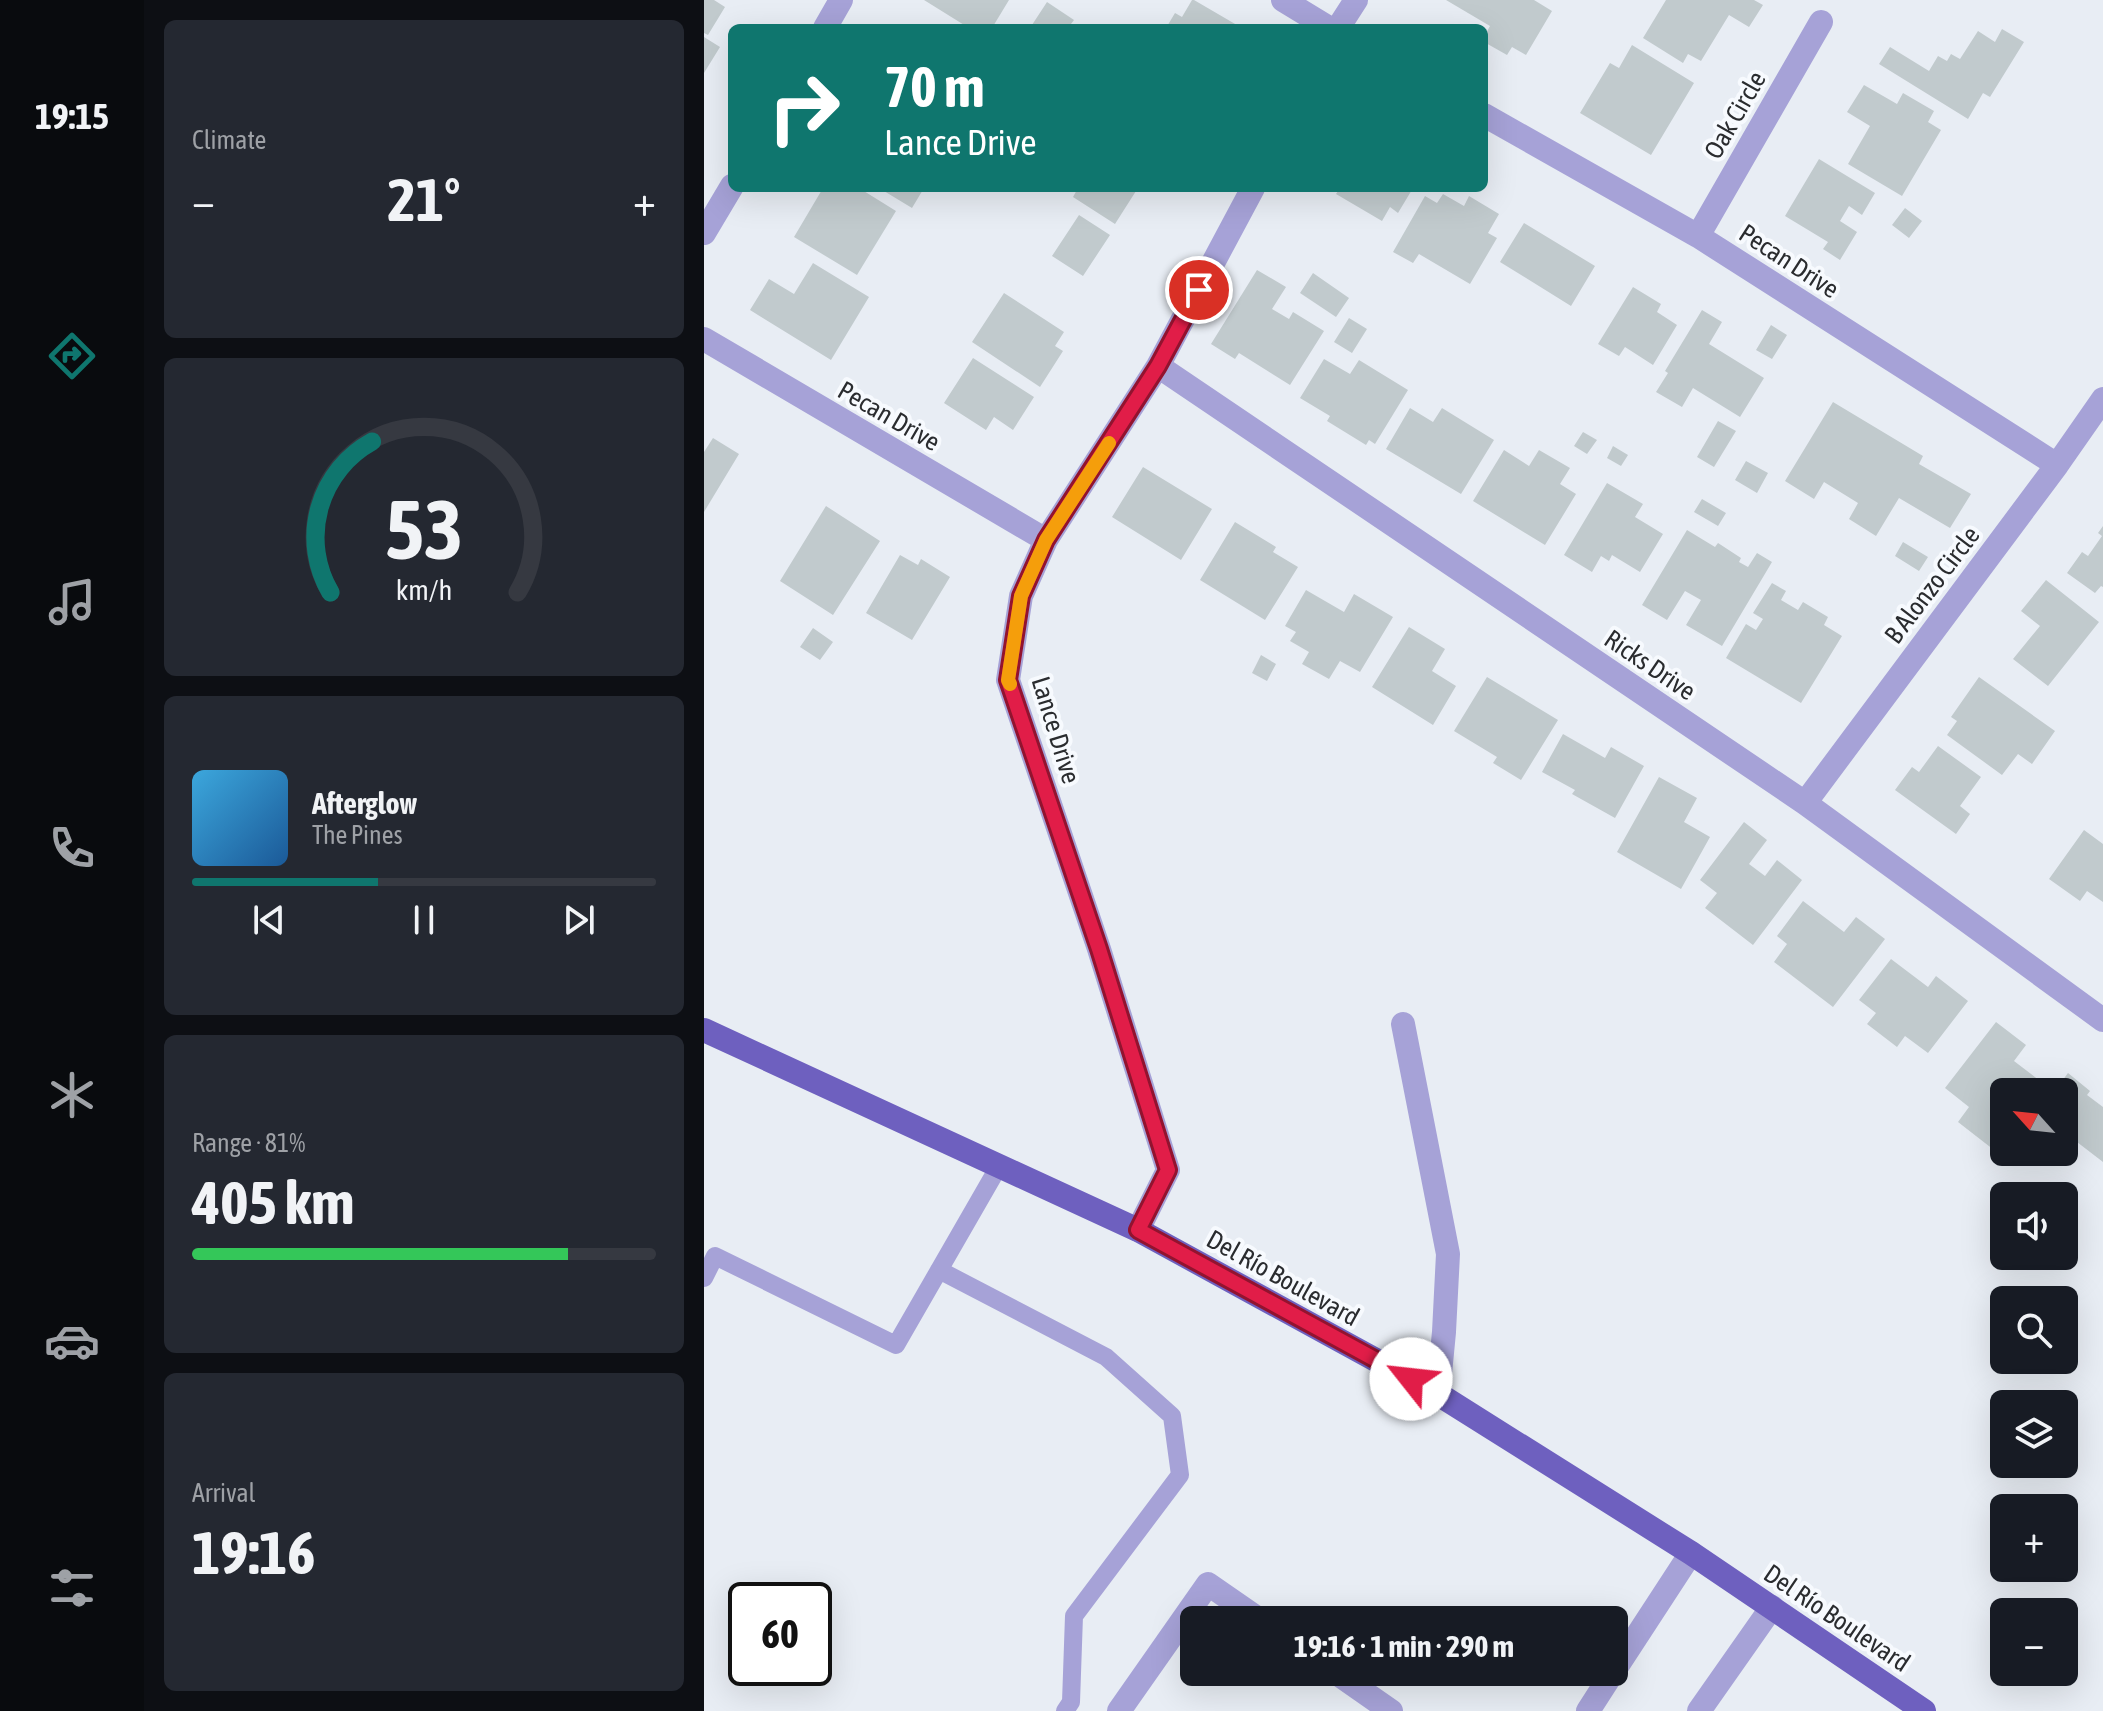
<!DOCTYPE html>
<meta charset="utf-8">
<style>
body{margin:0;font-family:"Asap Condensed",sans-serif;background:#242831;color:#f1f3f6;height:100vh;display:flex;flex-direction:column;font-size:30px;white-space:nowrap}
*{box-sizing:border-box;margin:0}
p{font-size:26px;color:#9ea1a6}
.icon{flex:none;width:44px;height:44px;fill:none;stroke:currentColor;stroke-width:2;stroke-linecap:round;stroke-linejoin:round}
.map{position:relative;flex:1;overflow:hidden}
.side{display:flex;flex-direction:column;gap:20px;padding:20px;background:#0d0f14;width:560px}
.side>*{flex:none}
.guide{position:absolute;left:24px;top:24px;width:760px;height:168px;border-radius:12px;box-shadow:0 8px 32px #0002;background:#0f766e;color:#fff;overflow:hidden}
.needle{width:52px;rotate:297deg}
.tools{position:absolute;left:1286px;top:1078px;display:grid;gap:16px}
.tools a{display:grid;place-items:center;width:88px;height:88px;border-radius:12px;background:#171b24;box-shadow:0 8px 32px #0002;font-size:40px}
.speed{position:absolute;left:24px;top:1582px;display:flex;gap:16px;font-size:40px;font-weight:700;text-align:center}
.speed>*{display:grid;place-content:center;width:104px;height:104px;border-radius:50%;background:#171b24;box-shadow:0 8px 32px #0002;line-height:1}
.speed .limit{border:4px solid #111;border-radius:12px;background:#fff;color:#111}
.pin{position:absolute;display:grid;place-items:center;width:68px;height:68px;color:#fff;margin:-34px;border:4px solid #fff;border-radius:50%;box-shadow:0 2px 8px #0007}
.me{position:absolute;width:88px;margin:-44px;rotate:299deg;stroke-linejoin:round;filter:drop-shadow(0 0 6px #0008)}
.turn{display:flex;align-items:center;gap:28px;height:168px;padding:0 24px;font-size:36px}
.turn .icon{width:104px;height:104px;stroke-width:2.5}
.turn b{display:block;font-size:56px;line-height:68px}
.big{font-size:60px;font-weight:700;line-height:1.1}
.side .tile{flex:1;display:flex;flex-direction:column;justify-content:center;gap:12px;min-width:0;padding:0 28px;border-radius:12px;background:#242831}
.side .dial{align-items:center;gap:0}
.dial svg{height:208px;overflow:visible;fill:none;stroke:#363941;stroke-width:7;stroke-linecap:round;text-anchor:middle}
.dial text{fill:#f1f3f6;stroke:none}
.song{display:flex;align-items:center;gap:24px}
.cover{width:96px;height:96px;border-radius:12px;background:linear-gradient(135deg,hsl(200 70% 55%),hsl(210 70% 35%))}
.played{height:8px;border-radius:4px;background:linear-gradient(90deg,#0f766e 40%,#363941 40%)}
.keys{display:flex;justify-content:space-around;direction:ltr}
.heat{display:flex;justify-content:space-between;align-items:center;font-size:44px;direction:ltr}
.charge{height:12px;border-radius:6px;background:linear-gradient(90deg,#34c759 81%,#363941 0)}
.trip{position:absolute;left:476px;top:1606px;width:448px;height:80px;border-radius:12px;background:#171b24;box-shadow:0 8px 32px #0002;font-weight:700;line-height:80px;text-align:center}
main{display:flex;flex:1;min-height:0}
.dock{display:flex;flex-direction:column;width:144px;justify-content:space-around;align-items:center;background:#090b0e;color:#9ea1a6}
.dock .icon{width:56px;height:56px}
.dock .on{color:#0f766e}
.dock b{font-size:36px;color:#f1f3f6}
.map>svg:first-child{display:block}
.building{fill:#c1cacd}
.lines{fill:none;stroke-linecap:round;stroke-linejoin:round}
.lane{stroke:#a6a2d7;stroke-width:18}
.street{stroke:#a6a2d7;stroke-width:24}
.primary{stroke:#6e60bf;stroke-width:24}
.route-casing{stroke:#92132f;stroke-width:20}
.route{stroke:#e11d48;stroke-width:14}
.slow{stroke:#f59e0b;stroke-width:14}
.labels{text-anchor:middle;dominant-baseline:central;stroke-width:8;stroke-linejoin:round;paint-order:stroke}
.street-label{font-size:26px;fill:#2a2c2f;stroke:#f7fafe}
</style>
<main>
<nav class="dock">
<b>19:15</b>
<svg class="icon on" aria-label="directions" viewBox="0 0 24 24"><path d="M12 3l9 9-9 9-9-9zM9 14v-3h6M13 9l2 2-2 2"/></svg>
<svg class="icon" aria-label="music" viewBox="0 0 24 24"><path d="M9 18V5l10-2v13"/><circle cx="6" cy="18" r="3"/><circle cx="16" cy="16" r="3"/></svg>
<svg class="icon" aria-label="phone" viewBox="0 0 24 24"><path d="M5 4h4l2 5-3 2q2 4 5 5l2-3 5 2v4C11 20 4 13 5 4z"/></svg>
<svg class="icon" aria-label="climate" viewBox="0 0 24 24"><path d="M12 3v18M4 7l16 10M4 17L20 7"/></svg>
<svg class="icon" aria-label="car" viewBox="0 0 24 24"><path d="M5 17H2v-5l4-1 3-4h7l3 4 3 1v5h-3M9 17h6M6 11h13"/><circle cx="7" cy="17" r="2"/><circle cx="17" cy="17" r="2"/></svg>
<svg class="icon" aria-label="filters" viewBox="0 0 24 24"><path d="M4 7h16M4 17h16"/><circle cx="9" cy="7" r="2"/><circle cx="15" cy="17" r="2"/></svg>
</nav>
<section class="side">
<div class="tile"><p>Climate</p>
<div class="heat"><a>−</a><b class="big">21°</b><a>+</a></div>
</div>
<div class="tile dial"><svg viewBox="0 0 100 80">
<path d="M14 69A42 42 0 1 1 86 69"/>
<path d="M14 69A42 42 0 0 1 30 11" stroke="#0f766e"/>
<text x="50" y="56" font-size="32" font-weight="700">53</text>
<text x="50" y="72" font-size="11">km/h</text>
</svg></div>
<div class="tile">
<div class="song"><i class="cover"></i><div><b>Afterglow</b><p>The Pines</p></div></div>
<div class="played"></div>
<div class="keys"><svg class="icon" aria-label="previous" viewBox="0 0 24 24"><path d="M18 5L8 12l10 7zM5 5v14"/></svg><svg class="icon" aria-label="pause" viewBox="0 0 24 24"><path d="M8 5v14M16 5v14"/></svg><svg class="icon" aria-label="next" viewBox="0 0 24 24"><path d="M6 5l10 7-10 7zM19 5v14"/></svg></div>
</div>
<div class="tile"><p>Range · 81%</p><b class="big">405 km</b><div class="charge"></div></div>
<div class="tile"><p>Arrival</p><b class="big">19:16</b></div>
</section>
<div class="map">
<svg width="1399" height="1711" viewBox="0 0 1399 1711">
<rect width="100%" height="100%" fill="#e8edf4"/>
<!-- building -->
<path class="building" d="M0,0h10l11,7 -17,28 -4,-2z
M220,0h85l-17,28h-23z
M488,0h2l48,28h-76l9,-15 7,4z
M742,0h88l18,11 -26,44 -14,-8 -5,8 -23,-13v-5l6,-11z
M962,0h88l9,5 -14,22 -20,-12 -28,46 -13,-7 -5,9 -40,-25z
M343,2l27,18 -6,8h-38z
M1298,29l22,13 -34,55 -7,-4 -15,26 -89,-55 11,-17 39,24 9,-15 9,5 4,-7 9,5 18,-28 17,11z
M0,37l16,10 -16,26z
M928,45l62,38 -43,72 -71,-42 30,-50 9,5z
M1160,85l33,19 6,-11 31,18 -6,11 13,8 -39,66 -54,-32 22,-38 -23,-14z
M1115,159l56,34 -13,22 -13,-9 -9,15 17,11 -17,28 -17,-11 5,-7 -43,-26z
M119,188h36l37,23 -39,64 -63,-38z
M175,188h45l-12,20z
M374,188h53l5,3 -21,33 -42,-27z
M636,188h73l-15,25 -8,-6 -8,14 -46,-27z
M739,194l21,12 5,-10 30,18 -11,19 9,5 -27,46 -51,-30 -6,9 -20,-11 32,-56 12,7z
M1201,208l17,13 -13,17 -17,-13z
M375,215l31,20 -27,41 -31,-20z
M820,223l71,43 -24,40 -71,-44z
M109,263l56,34 -38,63 -81,-50 19,-31 25,15z
M553,270l29,17 -14,22 17,10 4,-7 31,19 -34,54 -51,-32 -4,6 -24,-15z
M609,273l36,25 -13,19 -36,-24z
M929,287l28,17 -4,8 20,13 -24,40 -28,-18 -6,9 -21,-12z
M300,293l60,39 -9,14 8,5 -23,36 -68,-45z
M998,310l20,12 -13,22 55,34 -24,39 -47,-29 -11,19 -26,-15 12,-19 -3,-2z
M645,318l18,11 -15,24 -18,-11z
M1067,325l16,10 -15,24 -16,-9z
M269,358l61,39 -21,33 -19,-13 -8,13 -42,-27z
M620,359l26,15 9,-14 49,30 -33,54 -6,-4 -3,5 -39,-24 3,-5 -30,-18z
M1129,402l90,54 -4,8 52,30 -21,34 -51,-30 -23,38 -27,-17 9,-16 -34,-21 -10,17 -29,-18z
M706,408l23,14 9,-14 52,32 -33,54 -75,-45z
M1014,421l18,10 -22,36 -17,-10z
M879,432l14,8 -10,14 -13,-8z
M9,438l26,16 -35,58v-60z
M909,446l15,9 -7,11 -14,-8z
M800,450l25,16 10,-16 31,18 -10,16 16,10 -31,51 -72,-44z
M1042,461l22,12 -11,20 -22,-13z
M439,467l69,42 -31,51 -69,-43z
M903,483l36,21 -8,13 28,17 -23,38 -28,-17 -3,6 -8,-5 -9,16 -28,-17z
M998,499l24,14 -8,13 -24,-14z
M122,506l54,35 -47,74 -53,-34z
M531,522l41,25 -3,5 25,15 -33,53 -65,-40z
M1399,526v61l-2,-1 -6,7 -28,-20 15,-21 6,4 14,-20 -4,-3z
M983,530l28,17 3,-4 23,15 -2,4 9,5 9,-14 15,9 -50,84 -36,-21 15,-25 -16,-9 -18,29 -25,-15z
M1199,542l25,15 -9,14 -24,-15z
M196,555l18,10 3,-6 29,18 -38,63 -46,-27z
M1342,580l53,42 -51,64 -35,-27 27,-33 -19,-15z
M1068,583l14,8 -5,9 17,10 5,-8 25,15 -4,8 18,11 -41,67 -75,-45 20,-34 10,6 7,-11 -10,-6z
M602,590l38,22 10,-18 39,23 -33,55 -20,-11 -11,18 -27,-15 7,-12 -19,-11 6,-9 -11,-6z
M705,627l36,22 -13,22 24,15 -23,39 -61,-38z
M109,628l20,14 -13,18 -20,-13z
M557,655l15,9 -9,17 -15,-8z
M783,677l71,43 -37,60 -28,-17 4,-6 -43,-26z
M1275,677l76,54 -23,33 -14,-10 -16,21 -55,-40 10,-14 -6,-4z
M859,734l42,24 6,-11 33,19 -29,52 -43,-24 3,-4 -33,-18z
M1234,746l43,31 -21,29 10,8 -14,20 -61,-44 17,-23 7,5z
M955,777l38,21 -13,24 26,15 -29,52 -64,-37z
M1040,822l23,18 -18,24 16,12 12,-16 25,20 -49,65 -48,-37 12,-15 -17,-13z
M1380,830l19,14v58l-16,-11 -7,10 -31,-22z
M1099,901l41,31 12,-15 29,22 -52,68 -59,-45 13,-18 -10,-8z
M1187,959l37,28 8,-11 32,25 -40,52 -23,-17 -8,11 -30,-23 9,-11 -17,-13z
M1292,1022l30,23 -12,16 30,23 -6,8h-34v45l-10,13 -36,-28 11,-15 -24,-19z
M1364,1073l22,18 -3,4 16,12v55l-39,-30v-40h-10z"/>
<g class="lines">
<!-- lane -->
<path class="lane" d="M235,1270l167,87 66,59 8,59 -106,141 -3,86 -6,9
M0,1278l11,-22 181,89 103,-179"/>
<!-- street -->
<path class="street" d="M579,0l46,28
M121,28l16,-28
M634,28l18,-28
M780,115l214,121 359,229
M0,233l28,-47
M994,236l123,-214
M0,339l342,201
M454,366l647,437 298,217
M1101,803l252,-338 46,-66
M699,1024l45,230 -4,78 -6,62
M434,1230l30,-60 -69,-221 -91,-269 13,-84 25,-56 112,-174 95,-178
M910,1671l77,-118
M631,1672l56,39
M415,1711l89,-127 52,36
M884,1711l25,-39
M995,1711l73,-104"/>
<!-- primary -->
<path class="primary" d="M0,1030l434,200 300,164 253,159 233,158"/>
</g>
<g class="lines">
<defs>
<path id="route" d="M495,290l-41,76 -112,174 -25,56 -13,84 91,269 69,221 -30,60 273,149"/>
</defs>
<!-- route casing -->
<use href="#route" class="route-casing"/>
<!-- route -->
<use href="#route" class="route"/>
<!-- slow -->
<path class="slow" d="M306,684l-2,-4 13,-84 25,-56 63,-97"/>
</g>
<g class="labels">
<!-- street labels -->
<g class="street-label">
<text transform="translate(1031 115) rotate(-60)">Oak Circle</text>
<text transform="translate(1085 261) rotate(33)">Pecan Drive</text>
<text transform="translate(185 416) rotate(30)">Pecan Drive</text>
<text transform="translate(1228 585) rotate(-53)">B Alonzo Circle</text>
<text transform="translate(946 665) rotate(34)">Ricks Drive</text>
<text transform="translate(352 730) rotate(73)">Lance Drive</text>
<text transform="translate(579 1278) rotate(29)">Del Río Boulevard</text>
<text transform="translate(1133 1618) rotate(34)">Del Río Boulevard</text>
</g>
</g>
</svg>
<div class="tools">
<a><svg class="needle" viewBox="-14 -14 28 28"><path d="M0-13l5 13h-10z" fill="#e53935"/><path d="M0 13l5-13h-10z" fill="#9ea1a6"/></svg></a>
<a><svg class="icon" aria-label="sound" viewBox="0 0 24 24"><path d="M4 9h4l5-4v14l-5-4H4zM17 9q2 3 0 6"/></svg></a>
<a><svg class="icon" aria-label="search" viewBox="0 0 24 24"><circle cx="10" cy="10" r="6"/><path d="M15 15l6 6"/></svg></a>
<a><svg class="icon" aria-label="layers" viewBox="0 0 24 24"><path d="M12 4l9 5-9 5-9-5zM3 14l9 5 9-5"/></svg></a>
<a>+</a>
<a>−</a>
</div>
<div class="speed"><div class="limit">60</div></div>
<div class="pin" style="left:495px;top:290px;background:#d93025"><svg class="icon" aria-label="arrive" viewBox="0 0 24 24"><path d="M6 21V4h12l-3 4 3 4H6"/></svg></div>
<svg class="me" style="left:707px;top:1379px" viewBox="-20 -20 40 40"><circle r="19" fill="#fff"/><path d="M0-13L10 11 0 6-10 11z" fill="#e11d48"/></svg>
<div class="trip">19:16 · 1 min · 290 m</div>
<div class="guide">
<div class="turn"><svg class="icon" aria-label="right" viewBox="0 0 24 24"><path d="M7 20v-9h11M14 6l5 5-5 5"/></svg><div><b>70 m</b>Lance Drive</div></div>
</div>
</div>
</main>
